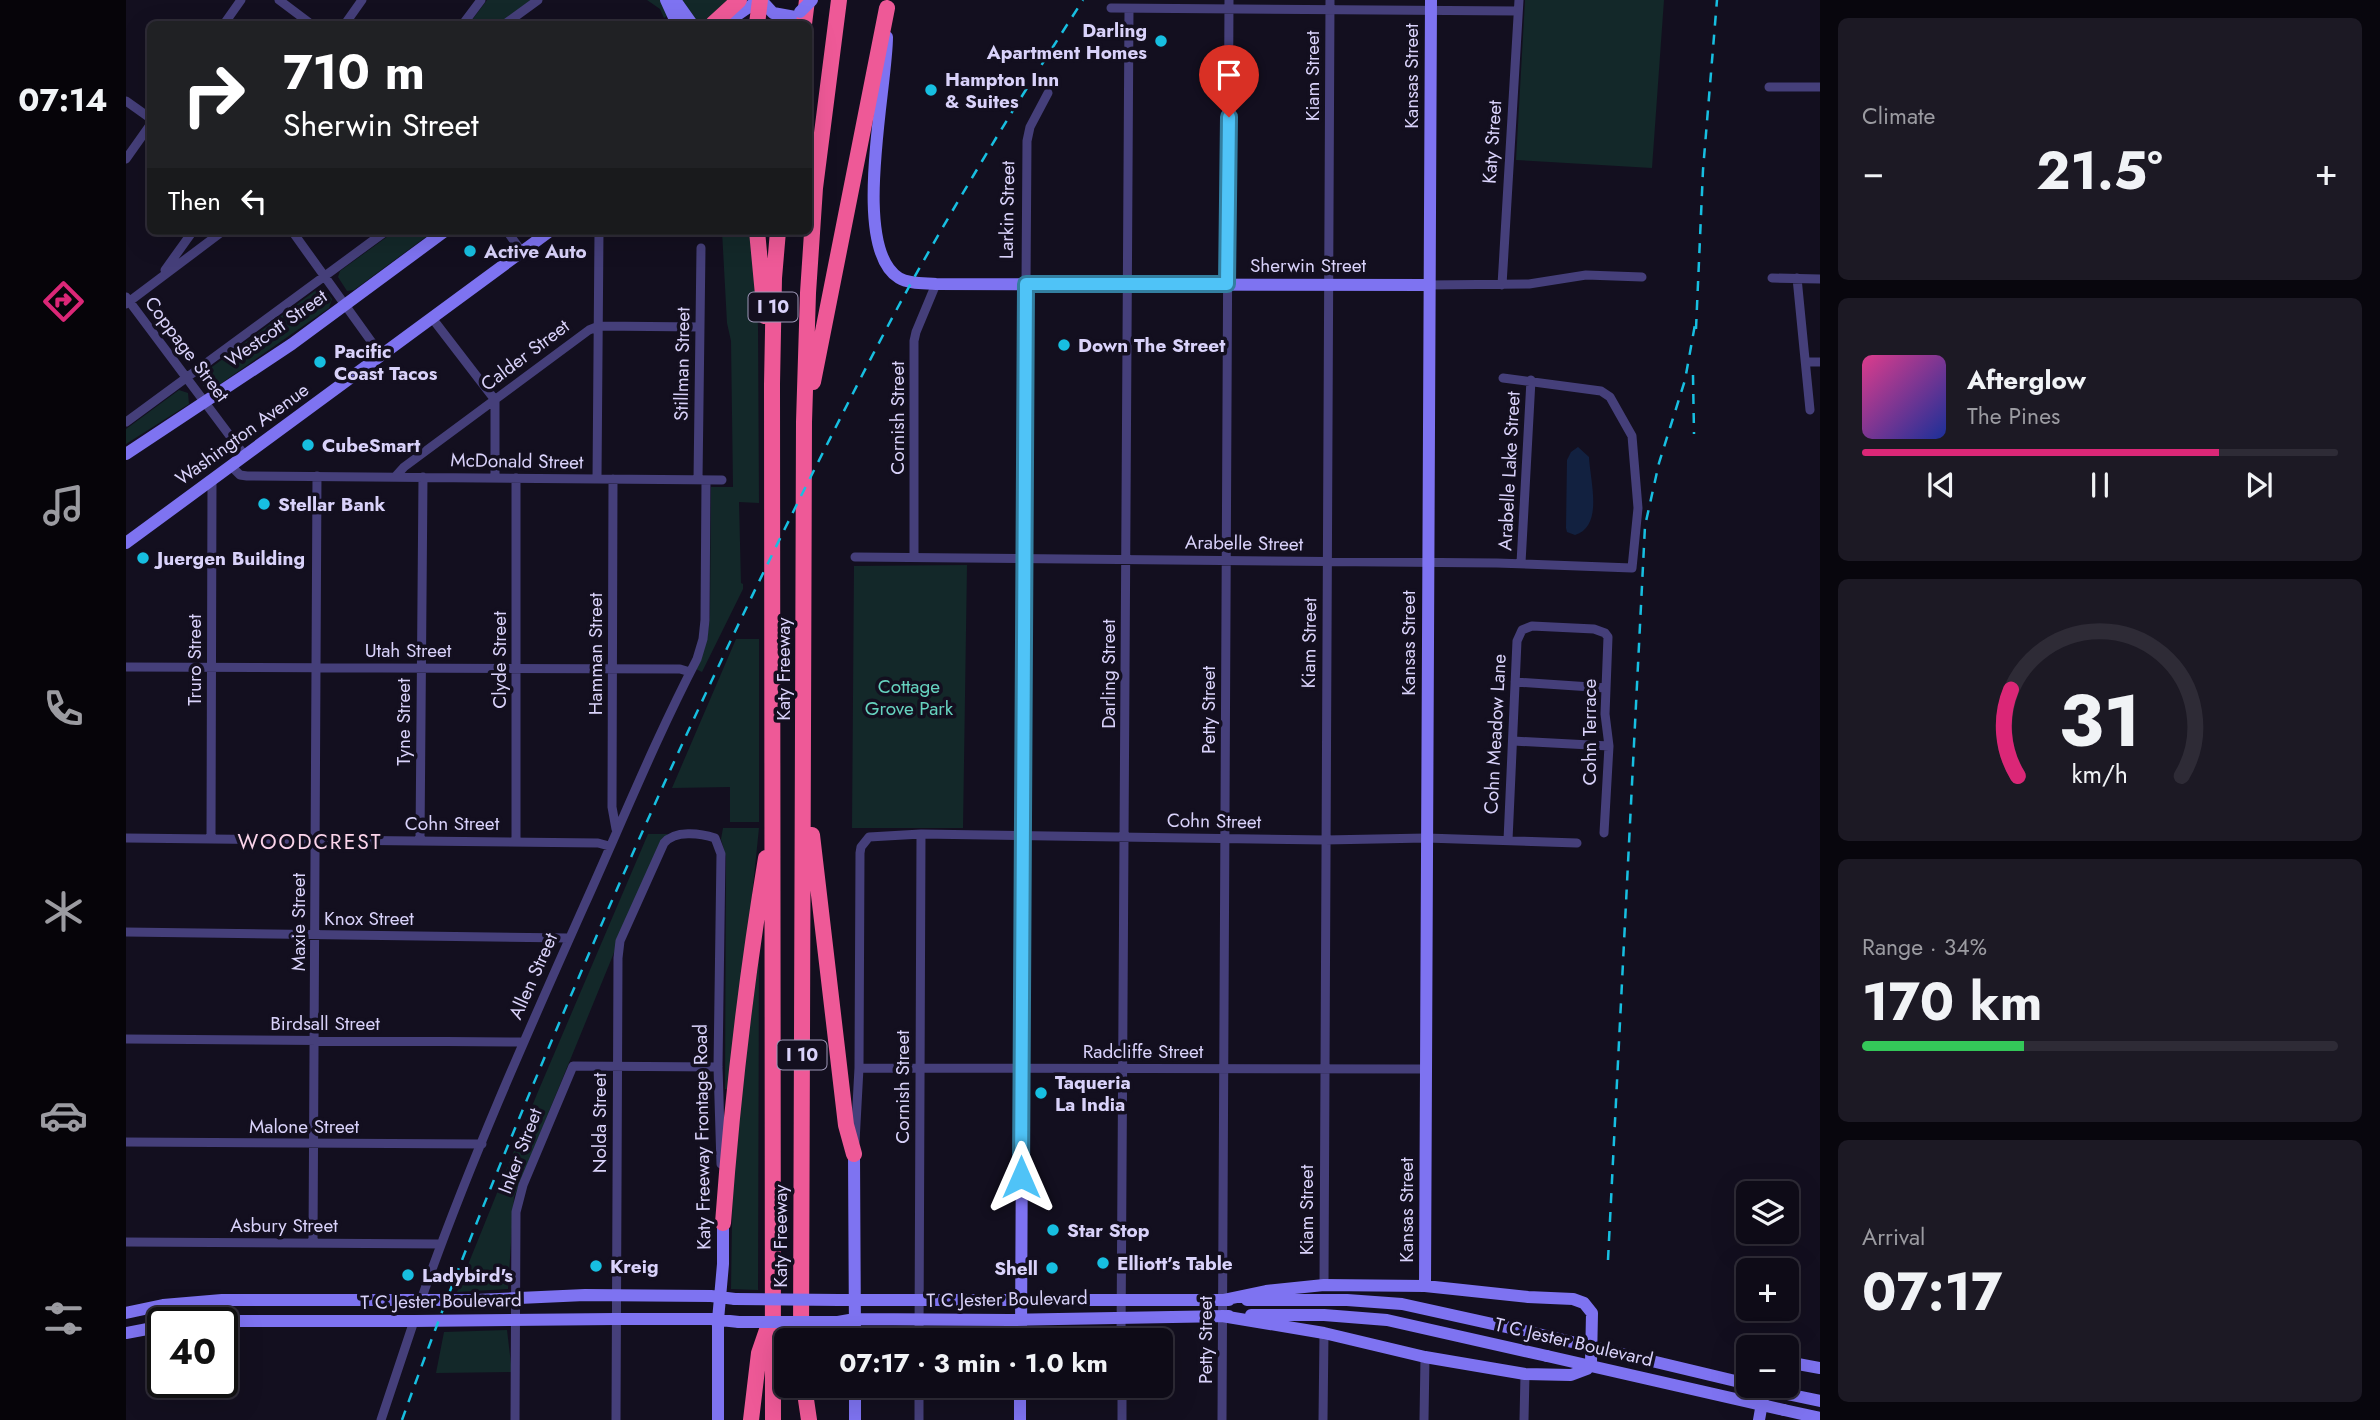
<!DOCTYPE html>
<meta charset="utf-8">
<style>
body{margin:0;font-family:Jost,sans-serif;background:#1c1924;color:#f1f3f6;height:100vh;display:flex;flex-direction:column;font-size:26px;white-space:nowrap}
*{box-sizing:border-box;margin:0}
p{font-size:23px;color:#9b9ba1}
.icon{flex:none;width:38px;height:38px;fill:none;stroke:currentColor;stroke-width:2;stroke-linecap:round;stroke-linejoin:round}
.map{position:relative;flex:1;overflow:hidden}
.sheet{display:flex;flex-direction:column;gap:18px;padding:18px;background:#08060d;width:560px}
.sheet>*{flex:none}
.banner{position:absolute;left:21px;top:21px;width:665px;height:214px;border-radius:10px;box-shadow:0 7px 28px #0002,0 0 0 2px #2e2b36;background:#202124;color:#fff;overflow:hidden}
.fabs{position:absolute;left:1610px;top:1181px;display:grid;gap:14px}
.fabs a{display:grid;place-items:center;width:63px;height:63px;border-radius:10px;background:#0e0b17;box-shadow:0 7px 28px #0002,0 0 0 2px #2e2b36;font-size:35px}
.speed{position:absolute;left:21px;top:1307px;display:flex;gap:14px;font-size:35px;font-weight:700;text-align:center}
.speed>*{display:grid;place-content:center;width:91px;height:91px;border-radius:50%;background:#0e0b17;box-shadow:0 7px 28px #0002,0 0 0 2px #2e2b36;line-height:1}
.speed .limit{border:4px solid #111;border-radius:10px;background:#fff;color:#111}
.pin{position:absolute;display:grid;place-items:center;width:60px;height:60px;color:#fff;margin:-72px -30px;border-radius:50% 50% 50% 0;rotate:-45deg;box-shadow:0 0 7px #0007}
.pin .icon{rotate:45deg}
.me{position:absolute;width:77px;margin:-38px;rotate:0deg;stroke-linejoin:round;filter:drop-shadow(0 0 5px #0008)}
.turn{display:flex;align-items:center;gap:24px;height:147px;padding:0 21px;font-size:32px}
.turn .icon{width:91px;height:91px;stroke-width:2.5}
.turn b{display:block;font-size:49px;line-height:60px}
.then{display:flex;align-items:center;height:66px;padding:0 21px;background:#0003;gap:14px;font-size:26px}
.big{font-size:52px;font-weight:700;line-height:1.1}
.sheet .tile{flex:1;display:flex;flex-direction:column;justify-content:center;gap:10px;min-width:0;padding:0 24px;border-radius:10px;background:#1c1924}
.sheet .dial{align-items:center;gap:0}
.dial svg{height:182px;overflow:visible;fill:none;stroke:#2e2b36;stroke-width:7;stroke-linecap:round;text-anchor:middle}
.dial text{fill:#f1f3f6;stroke:none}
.song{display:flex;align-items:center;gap:21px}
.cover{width:84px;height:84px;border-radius:10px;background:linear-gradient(135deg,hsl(330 70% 55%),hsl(230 70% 35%))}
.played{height:7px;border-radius:4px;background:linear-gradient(90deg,#db2777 75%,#2e2b36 75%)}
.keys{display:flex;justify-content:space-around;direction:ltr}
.heat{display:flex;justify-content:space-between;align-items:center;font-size:38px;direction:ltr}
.charge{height:10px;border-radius:5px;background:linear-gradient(90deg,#34c759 34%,#2e2b36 0)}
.trip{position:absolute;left:648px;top:1328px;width:399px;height:70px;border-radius:10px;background:#0e0b17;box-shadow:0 7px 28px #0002,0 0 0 2px #2e2b36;font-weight:700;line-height:70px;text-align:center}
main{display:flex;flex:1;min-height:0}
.tabs{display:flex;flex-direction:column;width:126px;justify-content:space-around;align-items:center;background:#060409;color:#9b9ba1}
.tabs .icon{width:49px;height:49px}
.tabs .current{color:#db2777}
.tabs b{font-size:32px;color:#f1f3f6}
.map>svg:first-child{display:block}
.green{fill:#132829}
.water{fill:#122140}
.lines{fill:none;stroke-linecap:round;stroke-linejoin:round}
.street{stroke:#453f7a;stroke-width:9}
.secondary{stroke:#7e73f1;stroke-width:12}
.highway{stroke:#ee5997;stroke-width:16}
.rail{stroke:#17bfe1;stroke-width:2.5;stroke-dasharray:10 9;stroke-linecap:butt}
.secondary-bridge{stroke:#7e73f1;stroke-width:12}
.route-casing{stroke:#337fa1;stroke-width:18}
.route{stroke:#4fc3f7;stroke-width:12}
.poi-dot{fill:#17bfe1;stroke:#130f1f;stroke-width:2.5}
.labels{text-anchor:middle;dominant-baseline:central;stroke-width:7;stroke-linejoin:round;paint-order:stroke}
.shield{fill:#130f1f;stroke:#9e98b8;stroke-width:2}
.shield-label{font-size:18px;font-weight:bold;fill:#d9d2fa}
.poi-label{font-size:19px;font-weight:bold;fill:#d9d2fa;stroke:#130f1f;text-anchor:start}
.street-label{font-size:19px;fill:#d9d2fa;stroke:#130f1f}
.park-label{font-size:19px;fill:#66d2bf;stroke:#130f1f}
.neighbourhood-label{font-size:21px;letter-spacing:2px;fill:#fbd4ea;stroke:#130f1f}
</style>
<main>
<nav class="tabs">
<b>07:14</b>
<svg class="icon current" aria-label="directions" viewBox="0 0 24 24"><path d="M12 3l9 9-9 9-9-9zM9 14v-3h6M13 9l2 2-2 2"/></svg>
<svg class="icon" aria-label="music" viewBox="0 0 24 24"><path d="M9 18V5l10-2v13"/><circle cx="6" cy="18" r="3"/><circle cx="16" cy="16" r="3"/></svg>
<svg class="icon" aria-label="phone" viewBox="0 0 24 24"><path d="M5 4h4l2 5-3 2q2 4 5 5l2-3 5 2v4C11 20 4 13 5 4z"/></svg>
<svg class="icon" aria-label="climate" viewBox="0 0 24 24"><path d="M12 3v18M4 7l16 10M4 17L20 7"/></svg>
<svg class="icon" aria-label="car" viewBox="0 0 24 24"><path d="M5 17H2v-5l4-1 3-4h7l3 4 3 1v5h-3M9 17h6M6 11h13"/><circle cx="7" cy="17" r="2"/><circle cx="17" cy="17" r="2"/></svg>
<svg class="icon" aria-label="filters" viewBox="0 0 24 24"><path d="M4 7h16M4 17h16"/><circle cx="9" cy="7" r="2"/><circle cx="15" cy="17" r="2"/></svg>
</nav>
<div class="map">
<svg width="1694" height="1420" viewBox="0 0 1694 1420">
<rect width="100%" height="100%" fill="#130f1f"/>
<!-- green -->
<path class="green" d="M361,0h44l-32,24h-30z
M521,0h89l-26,24h-12l-14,-18 -20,12 -4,-9z
M1399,0h139l-12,168 -136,-8z
M269,231h39l-80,59 -7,1 -9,-14 2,-6z
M596,231h30l6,96 1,176 -20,-1 2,81 2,1v5l-41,83 -6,-3 11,-30 3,-22 1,-130h22l-2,-146 -4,-18z
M193,288l6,2 7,9 -3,9 -116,81 -3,1 -7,-4 -2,-11z
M53,390l9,3 1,11 -63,40v-15z
M841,565l-4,263h-111l2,-262z
M610,639h23v183h-29v-35l-58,1z
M597,828h36l-27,262 -7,-1 1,-232 -5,-18z
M522,834h20l-6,7 -44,102 -104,254 -6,92 -51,3 80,-198z
M633,955l-1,335 -27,-1 2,-131z
M381,1330l5,42 -76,1 8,-41z"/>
<!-- water -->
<path class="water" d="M1452,447l11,10c1,24 15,69 -14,78l-8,-3 -1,-4 1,-68 4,-8z"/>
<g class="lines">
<!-- street -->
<path class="street" d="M153,0l32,24
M985,8l407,3
M98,24l17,-24
M219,24l17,-24
M337,24l18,-24
M379,24l33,-24
M1643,87h51
M0,101l24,17
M0,159l24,-34
M166,231l89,124
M381,231l15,21
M39,270l28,-39
M1646,278l48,1
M1671,278l13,132
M900,284l1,-143 3,-14 18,-34
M1303,285l100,-1 57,-9 56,2
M1376,285l17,-285
M0,297l119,159
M0,304l97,-73
M306,318l63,82v78
M1680,362h14
M0,422l260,-191
M105,466l9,9 7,1 475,4
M269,477l9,-10 185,-137 10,-4 101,1
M471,479l2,-248
M487,479l-1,328 4,22
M572,480l3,-232
M729,557l642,6 135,5 6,-60 -6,-72 -22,-39 -9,-6 -98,-13
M788,557v-216l2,-9 20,-48
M1395,563l10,-183
M0,667l554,2 10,3
M1389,682l91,6
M1387,741l96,5
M0,838l472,5 11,3
M85,839l1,-359
M294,840l3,-363
M1382,840l9,-199 5,-11 10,-4 62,3 11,4 3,4 -3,77 4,32 -5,87
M390,841v-363
M0,932l443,6
M0,1039l397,3
M733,1068l567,1
M0,1142l356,2
M729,1142l4,-74 1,-215 1,-6 8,-10 52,-3 404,6 101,-2 151,5
M0,1242l315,2
M187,1243l4,-767
M1198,1285l6,-1285
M295,1300c47,-134 105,-264 163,-394 37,-82 71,-166 113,-247l6,-20 2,-19 1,-140
M793,1340l2,-506
M995,1340l8,-1331
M255,1420l33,-99
M389,1420l1,-208 7,-27 50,-119 145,1
M490,1420l2,-462 2,-17 44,-98c11,-13 36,-10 51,-5l6,16 -3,213 3,97
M793,1420v-34
M996,1420v-34
M1096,1420l7,-1420
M1197,1420l1,-87
M1298,1420l1,-63
M1398,1420l1,-46"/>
<!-- secondary -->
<path class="secondary" d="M540,0l11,24
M549,0l17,24
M635,0l12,13 22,4
M598,24l35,-24
M761,37c0,51 -37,211 12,241 10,6 26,5 37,6l493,1
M0,454l166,-110 153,-113
M0,543l424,-312
M728,1154l1,186
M1299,1286l6,-1286
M713,1300h390
M1121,1300h100l55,4 149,33
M0,1313l37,-8 59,-5h254l109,-5 126,1 24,3
M1125,1315h73l63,5 160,36
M1096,1316l102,17 101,24 100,17 46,1 16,-6 4,-6 1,-50 -8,-10 -11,-4 -45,-2 -103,-11 -101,-1 -58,6 -43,9
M712,1322l17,-3 154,1 220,-4
M58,1323l38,-2h192l201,-2h96l28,3
M0,1333l37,-7
M895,1340l5,-1056
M1661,1362l33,6
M1661,1394l33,7
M1658,1410l36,8
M592,1420v-100l5,-56v-41
M729,1420v-34
M894,1420v-34
M1633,1420l6,-34"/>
<!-- highway -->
<path class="highway" d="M587,24l26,-24
M631,24l3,-24
M678,24l3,-24
M631,231l8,85
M687,382l74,-374
M686,835l34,290 8,29
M597,1223c9,-122 23,-244 43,-365
M675,1340l3,-918 4,-129 7,-105 24,-188
M678,1386l5,34
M625,1420l8,-67 10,-29
M647,1420l-1,-1036 2,-106 4,-47"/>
<!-- rail -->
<path class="rail" d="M1570,329l7,-159 14,-170
M1567,375l1,59
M1482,1260l37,-734 14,-63 26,-83 11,-61
M276,1420c58,-162 124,-321 192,-478 65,-151 134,-299 207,-446 36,-71 71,-142 109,-211 54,-97 113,-192 173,-285"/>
<!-- secondary-bridge -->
<path class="secondary-bridge" d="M674,12l12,-12
M609,1299l104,1
M613,1322h99
M1425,1337l197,47
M1421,1356l237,54
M1629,1386l32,8"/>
</g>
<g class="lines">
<defs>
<path id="route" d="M895,1177l5,-893h201l2,-167"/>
</defs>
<!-- route casing -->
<use href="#route" class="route-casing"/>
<!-- route -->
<use href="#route" class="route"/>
</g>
<!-- markers -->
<g class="poi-dot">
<circle cx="1035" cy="41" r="7"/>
<circle cx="805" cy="90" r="7"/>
<circle cx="344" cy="251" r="7"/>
<circle cx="938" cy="345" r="7"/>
<circle cx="194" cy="362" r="7"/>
<circle cx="182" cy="445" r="7"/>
<circle cx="138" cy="504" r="7"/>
<circle cx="17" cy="558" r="7"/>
<circle cx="915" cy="1093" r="7"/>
<circle cx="927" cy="1230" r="7"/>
<circle cx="977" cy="1263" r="7"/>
<circle cx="470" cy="1266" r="7"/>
<circle cx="926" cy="1268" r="7"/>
<circle cx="282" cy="1275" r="7"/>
</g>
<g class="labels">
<!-- shield labels -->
<g class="shield">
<rect x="622.5" y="292.5" width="49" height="29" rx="5"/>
<rect x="651.5" y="1040.5" width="49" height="29" rx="5"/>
</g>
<g class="shield-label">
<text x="647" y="307">I 10</text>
<text x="676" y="1055">I 10</text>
</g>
<!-- poi labels -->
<g class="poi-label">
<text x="1021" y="30" text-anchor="end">Darling<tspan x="1021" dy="22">Apartment Homes</tspan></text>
<text x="819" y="79">Hampton Inn<tspan x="819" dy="22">&amp; Suites</tspan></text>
<text x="358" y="251">Active Auto</text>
<text x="952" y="345">Down The Street</text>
<text x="208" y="351">Pacific<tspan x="208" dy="22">Coast Tacos</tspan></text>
<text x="196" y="445">CubeSmart</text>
<text x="152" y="504">Stellar Bank</text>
<text x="31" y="558">Juergen Building</text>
<text x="929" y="1082">Taqueria<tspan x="929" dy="22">La India</tspan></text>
<text x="941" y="1230">Star Stop</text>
<text x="991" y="1263">Elliott’s Table</text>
<text x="484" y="1266">Kreig</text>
<text x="912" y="1268" text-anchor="end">Shell</text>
<text x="296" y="1275">Ladybird's</text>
</g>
<!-- street labels -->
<g class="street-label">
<text transform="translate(1186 76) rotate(-90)">Kiam Street</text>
<text transform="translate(1285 76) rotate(-90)">Kansas Street</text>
<text transform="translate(1366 142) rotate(-86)">Katy Street</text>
<text transform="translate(881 210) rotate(-89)">Larkin Street</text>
<text x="1182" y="265">Sherwin Street</text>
<text transform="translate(150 328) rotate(-35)">Westcott Street</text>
<text transform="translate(61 349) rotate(53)">Coppage Street</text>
<text transform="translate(399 355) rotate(-37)">Calder Street</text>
<text transform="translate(556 364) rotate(-89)">Stillman Street</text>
<text transform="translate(771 418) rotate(-90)">Cornish Street</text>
<text transform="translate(116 434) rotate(-36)">Washington Avenue</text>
<text transform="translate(391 461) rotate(1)">McDonald Street</text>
<text transform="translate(1383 471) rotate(-87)">Arabelle Lake Street</text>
<text transform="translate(1118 543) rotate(1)">Arabelle Street</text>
<text transform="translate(1183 643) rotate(-89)">Kiam Street</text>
<text transform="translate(1282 643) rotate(-90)">Kansas Street</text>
<text x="282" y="650">Utah Street</text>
<text transform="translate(469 654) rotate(-90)">Hamman Street</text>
<text transform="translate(68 660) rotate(-90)">Truro Street</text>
<text transform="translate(373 660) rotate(-90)">Clyde Street</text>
<text transform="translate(657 669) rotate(-90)">Katy Freeway</text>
<text transform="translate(982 674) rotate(-90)">Darling Street</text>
<text transform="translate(1082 710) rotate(-90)">Petty Street</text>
<text transform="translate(277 722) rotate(-90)">Tyne Street</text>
<text transform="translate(1463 732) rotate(-90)">Cohn Terrace</text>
<text transform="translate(1369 734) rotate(-87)">Cohn Meadow Lane</text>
<text transform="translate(1088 821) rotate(1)">Cohn Street</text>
<text x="326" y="823">Cohn Street</text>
<text x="243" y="918">Knox Street</text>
<text transform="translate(172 922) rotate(-90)">Maxie Street</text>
<text transform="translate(407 976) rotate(-66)">Allen Street</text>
<text x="199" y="1023">Birdsall Street</text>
<text x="1017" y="1051">Radcliffe Street</text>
<text transform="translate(776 1087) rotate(-90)">Cornish Street</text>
<text transform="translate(473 1123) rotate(-90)">Nolda Street</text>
<text x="178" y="1126">Malone Street</text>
<text transform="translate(576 1137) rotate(-91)">Katy Freeway Frontage Road</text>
<text transform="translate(394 1151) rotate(-69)">Inker Street</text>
<text transform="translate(1180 1210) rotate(-90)">Kiam Street</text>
<text transform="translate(1280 1210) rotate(-90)">Kansas Street</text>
<text x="158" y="1225">Asbury Street</text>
<text transform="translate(654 1236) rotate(-90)">Katy Freeway</text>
<text transform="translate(881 1299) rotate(-1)">T C Jester Boulevard</text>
<text transform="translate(315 1301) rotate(-1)">T C Jester Boulevard</text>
<text transform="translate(1079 1340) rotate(-90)">Petty Street</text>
<text transform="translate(1448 1342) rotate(13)">T C Jester Boulevard</text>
</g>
<!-- park labels -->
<g class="park-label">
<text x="783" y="686">Cottage<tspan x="783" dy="22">Grove Park</tspan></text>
</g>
<!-- neighbourhood labels -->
<g class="neighbourhood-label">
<text x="184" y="842">WOODCREST</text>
</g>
</g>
</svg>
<div class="fabs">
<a><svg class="icon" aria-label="layers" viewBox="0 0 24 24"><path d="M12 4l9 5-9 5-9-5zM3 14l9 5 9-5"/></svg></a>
<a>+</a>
<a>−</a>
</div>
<div class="speed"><div class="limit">40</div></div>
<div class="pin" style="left:1103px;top:117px;background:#d93025"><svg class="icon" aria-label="arrive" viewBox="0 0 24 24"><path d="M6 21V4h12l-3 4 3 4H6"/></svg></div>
<svg class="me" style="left:895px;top:1177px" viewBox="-20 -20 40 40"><path d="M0-17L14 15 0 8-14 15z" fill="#4fc3f7" stroke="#fff" stroke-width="4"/></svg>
<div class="trip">07:17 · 3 min · 1.0 km</div>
<div class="banner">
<div class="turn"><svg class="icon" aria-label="right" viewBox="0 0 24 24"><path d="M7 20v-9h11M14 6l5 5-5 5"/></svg><div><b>710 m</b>Sherwin Street</div></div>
<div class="then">Then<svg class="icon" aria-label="left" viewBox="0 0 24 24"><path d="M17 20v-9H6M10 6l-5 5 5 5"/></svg></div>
</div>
</div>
<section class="sheet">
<div class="tile"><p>Climate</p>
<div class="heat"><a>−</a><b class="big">21.5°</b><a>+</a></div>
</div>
<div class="tile">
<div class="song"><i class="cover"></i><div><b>Afterglow</b><p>The Pines</p></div></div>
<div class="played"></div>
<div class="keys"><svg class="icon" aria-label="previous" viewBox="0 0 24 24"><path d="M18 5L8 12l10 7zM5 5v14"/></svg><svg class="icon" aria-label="pause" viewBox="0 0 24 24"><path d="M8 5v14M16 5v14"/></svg><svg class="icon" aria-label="next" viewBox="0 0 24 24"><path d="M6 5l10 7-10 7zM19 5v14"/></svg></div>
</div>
<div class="tile dial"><svg viewBox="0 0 100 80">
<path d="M14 69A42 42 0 1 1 86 69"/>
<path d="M14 69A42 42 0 0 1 11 31" stroke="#db2777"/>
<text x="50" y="56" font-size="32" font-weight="700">31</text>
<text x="50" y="72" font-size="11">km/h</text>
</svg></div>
<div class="tile"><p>Range · 34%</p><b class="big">170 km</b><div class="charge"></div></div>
<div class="tile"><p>Arrival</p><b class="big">07:17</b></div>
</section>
</main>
